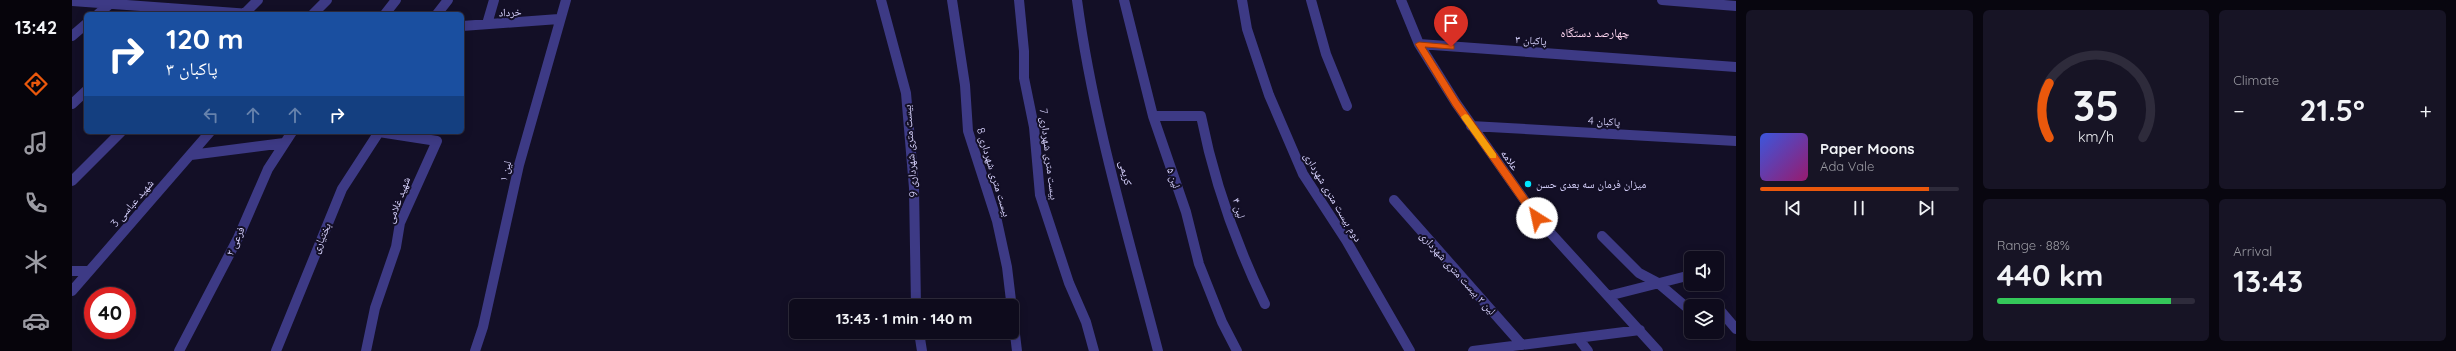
<!DOCTYPE html>
<meta charset="utf-8">
<style>
body{margin:0;font-family:Quicksand,"Noto Naskh Arabic",sans-serif;background:#171425;color:#f1f3f6;height:100vh;display:flex;flex-direction:column;font-size:15px;white-space:nowrap}
*{box-sizing:border-box;margin:0}
p{font-size:13px;color:#9b9ba3}
.icon{flex:none;width:22px;height:22px;fill:none;stroke:currentColor;stroke-width:2;stroke-linecap:round;stroke-linejoin:round}
.map{position:relative;flex:1;overflow:hidden}
.details{display:flex;flex-direction:column;gap:10px;padding:10px;background:#08060f;width:720px}
.details>*{flex:none}
.guide{position:absolute;left:12px;top:12px;width:380px;height:122px;border-radius:6px;box-shadow:0 2px 10px #0003,0 0 0 1px #2e2b3b;background:#1a4fa0;color:#fff;overflow:hidden}
.fabs{position:absolute;left:1612px;top:251px;display:grid;gap:8px}
.fabs a{display:grid;place-items:center;width:40px;height:40px;border-radius:6px;background:#0e0b1c;box-shadow:0 2px 10px #0003,0 0 0 1px #2e2b3b;font-size:20px}
.speed{position:absolute;left:12px;top:287px;display:flex;gap:8px;font-size:20px;font-weight:700;text-align:center}
.speed>*{display:grid;place-content:center;width:52px;height:52px;border-radius:50%;background:#0e0b1c;box-shadow:0 2px 10px #0003,0 0 0 1px #2e2b3b;line-height:1}
.speed .limit{border:6px solid #d22;background:#fff;color:#111}
.pin{position:absolute;display:grid;place-items:center;width:34px;height:34px;color:#fff;margin:-41px -17px;border-radius:50% 50% 50% 0;rotate:-45deg;box-shadow:0 0 4px #0007}
.pin .icon{rotate:45deg}
.me{position:absolute;width:44px;margin:-22px;rotate:325deg;stroke-linejoin:round;filter:drop-shadow(0 0 3px #0008)}
.turn{display:flex;align-items:center;gap:14px;height:84px;padding:0 16px;font-size:18px}
.turn .icon{width:52px;height:52px;stroke-width:2.5}
.turn b{display:block;font-size:28px;line-height:34px}
.lanes{display:flex;align-items:center;height:38px;padding:0 16px;background:#0003;justify-content:center;gap:20px;direction:ltr}
.lanes .off{opacity:.35}
.big{font-size:30px;font-weight:700;line-height:1.1}
.details .widget{flex:1;display:flex;flex-direction:column;justify-content:center;gap:6px;min-width:0;padding:0 14px;border-radius:6px;background:#171425}
.details .dial{align-items:center;gap:0}
.dial svg{height:104px;overflow:visible;fill:none;stroke:#2e2b3b;stroke-width:7;stroke-linecap:round;text-anchor:middle}
.dial text{fill:#f1f3f6;stroke:none}
.song{display:flex;align-items:center;gap:12px}
.cover{width:48px;height:48px;border-radius:6px;background:linear-gradient(135deg,hsl(230 70% 55%),hsl(320 70% 35%))}
.played{height:4px;border-radius:2px;background:linear-gradient(90deg,#ea580c 85%,#2e2b3b 85%)}
.keys{display:flex;justify-content:space-around;direction:ltr}
.heat{display:flex;justify-content:space-between;align-items:center;font-size:22px;direction:ltr}
.charge{height:6px;border-radius:3px;background:linear-gradient(90deg,#34c759 88%,#2e2b3b 0)}
.details .tiles{flex:1;display:grid;gap:10px;grid-template-columns:repeat(3,1fr)}
.widget:first-child{grid-row:span 2}
.trip{position:absolute;left:717px;top:299px;width:230px;height:40px;border-radius:6px;background:#0e0b1c;box-shadow:0 2px 10px #0003,0 0 0 1px #2e2b3b;font-weight:700;line-height:40px;text-align:center}
main{display:flex;flex:1;min-height:0}
.dock{display:flex;flex-direction:column;width:72px;justify-content:space-around;align-items:center;background:#06040b;color:#9b9ba3}
.dock .icon{width:28px;height:28px}
.dock .active{color:#ea580c}
.dock b{font-size:18px;color:#f1f3f6}
.map>svg:first-child{display:block}
.lines{fill:none;stroke-linecap:round;stroke-linejoin:round}
.minor{stroke:#3d3a85;stroke-width:10}
.route{fill:#ea580c;stroke:#983908}
.slow{fill:#f59e0b}
.poi-dot{fill:#00e5ff;stroke:#130f26;stroke-width:1.5}
.labels{text-anchor:middle;dominant-baseline:central;stroke-width:4;stroke-linejoin:round;paint-order:stroke}
.street-label{font-size:11px;fill:#d9d4ff;stroke:#130f26}
.poi-label{font-size:11px;fill:#d9d4ff;stroke:#130f26;text-anchor:start}
.neighbourhood-label{font-size:12px;fill:#ffd6f0;stroke:#130f26}
</style>
<main>
<nav class="dock">
<b>13:42</b>
<svg class="icon active" aria-label="directions" viewBox="0 0 24 24"><path d="M12 3l9 9-9 9-9-9zM9 14v-3h6M13 9l2 2-2 2"/></svg>
<svg class="icon" aria-label="music" viewBox="0 0 24 24"><path d="M9 18V5l10-2v13"/><circle cx="6" cy="18" r="3"/><circle cx="16" cy="16" r="3"/></svg>
<svg class="icon" aria-label="phone" viewBox="0 0 24 24"><path d="M5 4h4l2 5-3 2q2 4 5 5l2-3 5 2v4C11 20 4 13 5 4z"/></svg>
<svg class="icon" aria-label="climate" viewBox="0 0 24 24"><path d="M12 3v18M4 7l16 10M4 17L20 7"/></svg>
<svg class="icon" aria-label="car" viewBox="0 0 24 24"><path d="M5 17H2v-5l4-1 3-4h7l3 4 3 1v5h-3M9 17h6M6 11h13"/><circle cx="7" cy="17" r="2"/><circle cx="17" cy="17" r="2"/></svg>
</nav>
<div class="map">
<svg width="1664" height="351" viewBox="0 0 1664 351">
<rect width="100%" height="100%" fill="#130f26"/>
<g class="lines">
<!-- minor -->
<path class="minor" d="M809,0l25,93 8,95 2,118
M880,0l13,85 3,46 29,90 10,46 10,84
M947,0l5,51v27l10,49 6,68 29,88 17,39 8,29
M1005,0c16,119 51,235 81,351
M1052,0l29,116 33,96 13,52 23,58 15,29
M1170,0l5,29 22,66 34,79 43,66 64,111
M1239,0l15,54 21,52
M1329,0l18,44 37,59 81,115 121,133
M1590,0l74,6
M0,1l178,13
M26,14l13,-11
M172,14l14,-14
M241,14l14,-14
M313,14l11,-14
M365,14l11,-14
M415,24l7,-24
M390,26l97,-7
M0,36l14,-12
M1347,44l317,23
M0,104l14,-13
M1081,116h48c13,66 35,128 64,188
M1399,126l265,15
M119,155l93,-12
M0,181l49,-49
M1322,200l128,145
M1530,236l37,37 19,10 33,28
M0,271h17
M0,291l138,-159
M1536,296l83,-21
M1645,310l2,-1 17,20
M847,332l3,19
M1506,338l10,13
M107,351l59,-113 30,-69 24,-37
M204,351l66,-162 37,-57
M294,351l9,-43 21,-61 4,-24 37,-82 -58,-9
M403,351l8,-24 36,-162 47,-165
M1401,351l167,-21"/>
</g>
<!-- route -->
<path class="route" d="M1347,42l35,3v4h-3l-26,-2 34,54 81,114v5h-7l-80,-114 -38,-62z"/>
<!-- slow -->
<path class="slow" d="M1393,114l3,1 28,39v4h-6l-28,-39 -1,-2z"/>
<!-- markers -->
<circle class="poi-dot" cx="1456" cy="184" r="4"/>
<g class="labels">
<!-- street labels -->
<g class="street-label">
<text transform="translate(438 12) rotate(-3)">خرداد</text>
<text transform="translate(1459 40) rotate(4)">پاکبان ۳</text>
<text transform="translate(1532 121) rotate(3)">پاکبان 4</text>
<text transform="translate(838 151) rotate(-94)">بیست متری شهرداری 9</text>
<text transform="translate(977 154) rotate(83)">بیست متری شهرداری 7</text>
<text transform="translate(1438 160) rotate(55)">علامه</text>
<text transform="translate(433 171) rotate(-76)">لین ۱</text>
<text transform="translate(922 172) rotate(73)">بیست متری شهرداری 8</text>
<text transform="translate(1054 173) rotate(77)">کریمی</text>
<text transform="translate(1102 178) rotate(71)">لین ۵</text>
<text transform="translate(1261 197) rotate(59)">دوم بیست متری شهرداری</text>
<text transform="translate(326 200) rotate(-69)">شهید غلامی</text>
<text transform="translate(60 203) rotate(-49)">شهید عباسی 3</text>
<text transform="translate(1167 208) rotate(73)">لین ۴</text>
<text transform="translate(249 238) rotate(-66)">بختیاری</text>
<text transform="translate(163 241) rotate(-66)">۲ فرعی</text>
<text transform="translate(1386 273) rotate(48)">لین ۲ بیست متری شهرداری</text>
</g>
<!-- poi labels -->
<g class="poi-label">
<text x="1464" y="184">میزان فرمان سه بعدی حسن</text>
</g>
<!-- neighbourhood labels -->
<g class="neighbourhood-label">
<text x="1523" y="32">چهارصد دستگاه</text>
</g>
</g>
</svg>
<div class="fabs">
<a><svg class="icon" aria-label="sound" viewBox="0 0 24 24"><path d="M4 9h4l5-4v14l-5-4H4zM17 9q2 3 0 6"/></svg></a>
<a><svg class="icon" aria-label="layers" viewBox="0 0 24 24"><path d="M12 4l9 5-9 5-9-5zM3 14l9 5 9-5"/></svg></a>
</div>
<div class="speed"><div class="limit">40</div></div>
<div class="pin" style="left:1379px;top:47px;background:#d93025"><svg class="icon" aria-label="arrive" viewBox="0 0 24 24"><path d="M6 21V4h12l-3 4 3 4H6"/></svg></div>
<svg class="me" style="left:1465px;top:218px" viewBox="-20 -20 40 40"><circle r="19" fill="#fff"/><path d="M0-13L10 11 0 6-10 11z" fill="#ea580c"/></svg>
<div class="trip">13:43 · 1 min · 140 m</div>
<div class="guide">
<div class="turn"><svg class="icon" aria-label="right" viewBox="0 0 24 24"><path d="M7 20v-9h11M14 6l5 5-5 5"/></svg><div><b>120 m</b>پاکبان ۳</div></div>
<div class="lanes"><svg class="icon off" aria-label="left" viewBox="0 0 24 24"><path d="M17 20v-9H6M10 6l-5 5 5 5"/></svg><svg class="icon off" aria-label="ahead" viewBox="0 0 24 24"><path d="M12 20V5M6 11l6-6 6 6"/></svg><svg class="icon off" aria-label="ahead" viewBox="0 0 24 24"><path d="M12 20V5M6 11l6-6 6 6"/></svg><svg class="icon" aria-label="right" viewBox="0 0 24 24"><path d="M7 20v-9h11M14 6l5 5-5 5"/></svg></div>
</div>
</div>
<section class="details">
<div class="tiles">
<div class="widget">
<div class="song"><i class="cover"></i><div><b>Paper Moons</b><p>Ada Vale</p></div></div>
<div class="played"></div>
<div class="keys"><svg class="icon" aria-label="previous" viewBox="0 0 24 24"><path d="M18 5L8 12l10 7zM5 5v14"/></svg><svg class="icon" aria-label="pause" viewBox="0 0 24 24"><path d="M8 5v14M16 5v14"/></svg><svg class="icon" aria-label="next" viewBox="0 0 24 24"><path d="M6 5l10 7-10 7zM19 5v14"/></svg></div>
</div>
<div class="widget dial"><svg viewBox="0 0 100 80">
<path d="M14 69A42 42 0 1 1 86 69"/>
<path d="M14 69A42 42 0 0 1 14 27" stroke="#ea580c"/>
<text x="50" y="56" font-size="32" font-weight="700">35</text>
<text x="50" y="72" font-size="11">km/h</text>
</svg></div>
<div class="widget"><p>Climate</p>
<div class="heat"><a>−</a><b class="big">21.5°</b><a>+</a></div>
</div>
<div class="widget"><p>Range · 88%</p><b class="big">440 km</b><div class="charge"></div></div>
<div class="widget"><p>Arrival</p><b class="big">13:43</b></div>
</div>
</section>
</main>
